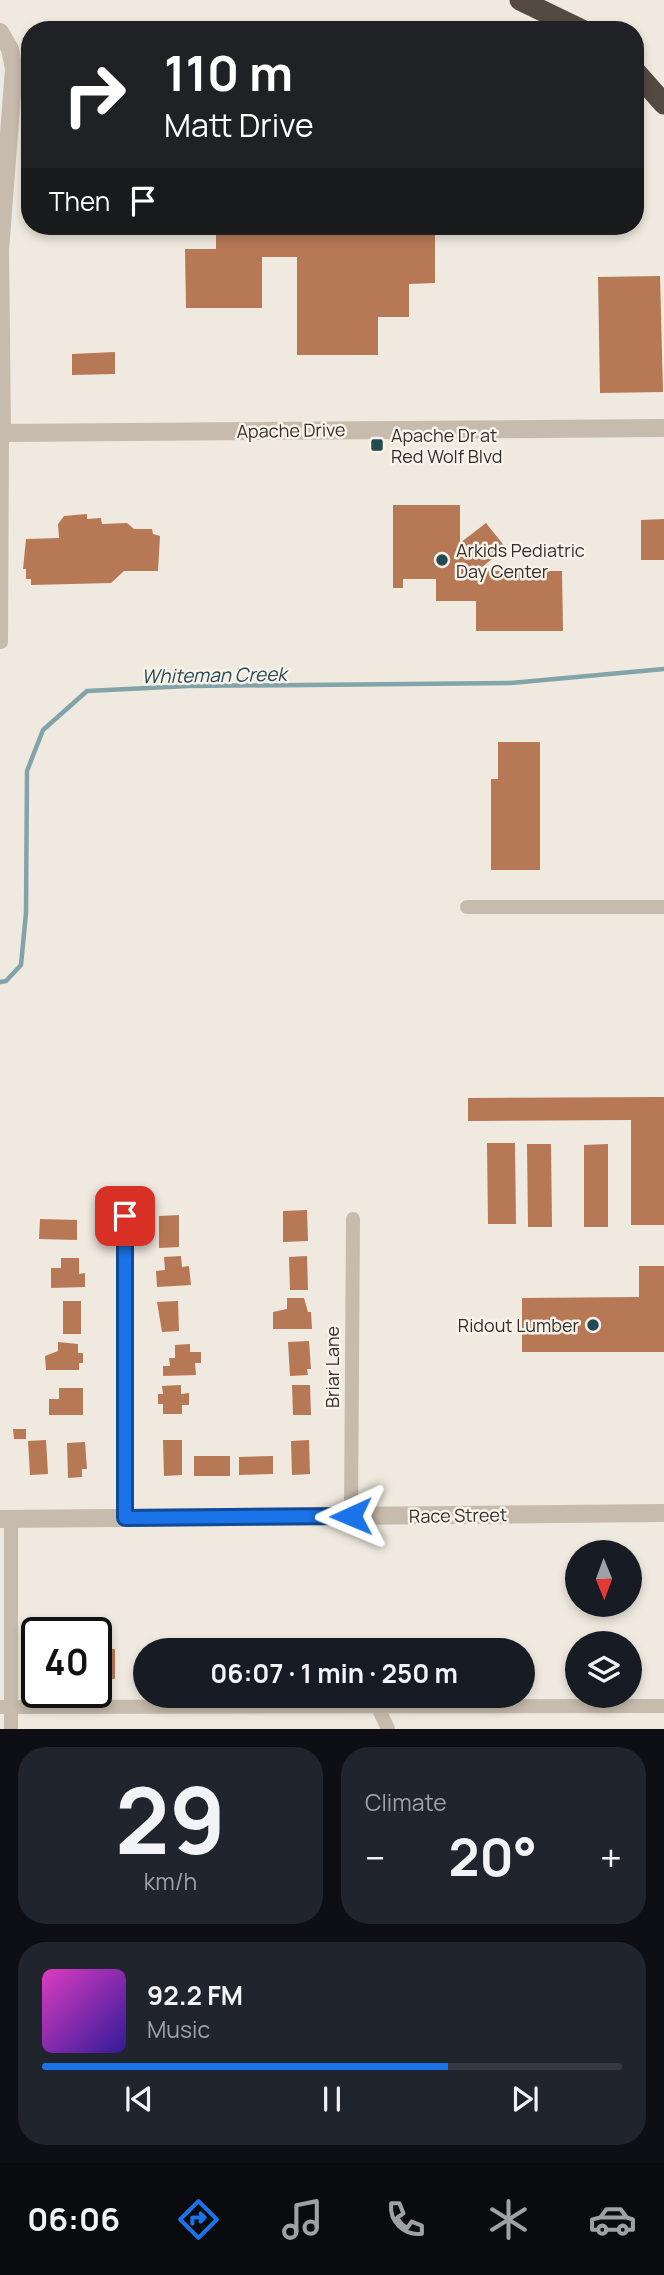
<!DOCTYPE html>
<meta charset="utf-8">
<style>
body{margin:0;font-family:Manrope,sans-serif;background:#20242c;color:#f1f3f6;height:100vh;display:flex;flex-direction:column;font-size:26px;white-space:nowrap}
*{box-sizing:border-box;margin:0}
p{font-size:23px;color:#9ea1a6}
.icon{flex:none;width:38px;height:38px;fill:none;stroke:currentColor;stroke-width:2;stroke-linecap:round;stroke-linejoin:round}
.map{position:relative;height:1729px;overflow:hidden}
.drawer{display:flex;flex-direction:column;gap:18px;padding:18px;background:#0d0f14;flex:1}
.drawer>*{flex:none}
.guide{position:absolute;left:21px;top:21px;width:623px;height:214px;border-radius:28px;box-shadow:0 4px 10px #0003;background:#202124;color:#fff;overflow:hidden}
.needle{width:46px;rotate:179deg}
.tools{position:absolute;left:565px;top:1540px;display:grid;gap:14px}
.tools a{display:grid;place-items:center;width:77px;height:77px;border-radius:50%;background:#171b24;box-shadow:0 4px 10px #0003;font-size:35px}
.speed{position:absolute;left:21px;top:1617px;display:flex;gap:14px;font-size:35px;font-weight:700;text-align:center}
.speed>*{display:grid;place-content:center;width:91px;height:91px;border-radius:50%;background:#171b24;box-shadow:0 4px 10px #0003;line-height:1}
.speed .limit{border:4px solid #111;border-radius:10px;background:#fff;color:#111}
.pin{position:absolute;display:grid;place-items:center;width:60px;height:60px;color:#fff;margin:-30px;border-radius:14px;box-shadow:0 4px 10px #0006}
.me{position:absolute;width:77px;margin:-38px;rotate:269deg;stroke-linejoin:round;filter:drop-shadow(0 0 5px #0008)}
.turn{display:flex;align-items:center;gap:24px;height:147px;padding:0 28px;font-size:32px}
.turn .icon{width:91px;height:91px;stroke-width:2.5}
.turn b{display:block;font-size:49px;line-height:60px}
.then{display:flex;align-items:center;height:66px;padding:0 28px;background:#0003;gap:14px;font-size:26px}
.big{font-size:52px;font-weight:700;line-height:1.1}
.drawer .widget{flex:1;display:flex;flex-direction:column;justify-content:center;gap:10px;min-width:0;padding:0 24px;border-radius:28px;background:#20242c}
.drawer .dial{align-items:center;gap:0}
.dial b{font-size:91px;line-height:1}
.song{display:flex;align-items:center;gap:21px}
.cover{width:84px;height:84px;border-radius:10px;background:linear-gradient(135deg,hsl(310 70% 55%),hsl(250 70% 35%))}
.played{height:7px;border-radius:4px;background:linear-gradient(90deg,#1a73e8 70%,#363941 70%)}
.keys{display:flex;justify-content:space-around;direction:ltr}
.heat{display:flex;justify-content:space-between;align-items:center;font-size:38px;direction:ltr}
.drawer .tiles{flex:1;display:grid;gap:18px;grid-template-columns:1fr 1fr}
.widget:last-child{grid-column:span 2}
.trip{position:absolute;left:133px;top:1638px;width:402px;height:70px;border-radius:35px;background:#171b24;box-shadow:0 4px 10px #0003;font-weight:700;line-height:70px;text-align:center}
.tabs{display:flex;height:112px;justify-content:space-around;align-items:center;background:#090b0e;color:#9ea1a6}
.tabs .icon{width:49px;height:49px}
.tabs .current{color:#1a73e8}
.tabs b{font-size:32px;color:#f1f3f6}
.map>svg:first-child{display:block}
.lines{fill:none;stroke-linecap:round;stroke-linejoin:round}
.stream{stroke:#81a3a9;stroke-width:4.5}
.building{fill:#b67855}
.minor{stroke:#c6bbac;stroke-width:14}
.tertiary{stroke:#c6bbac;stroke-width:18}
.motorway{stroke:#554a42;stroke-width:21}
.route-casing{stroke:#114b97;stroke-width:18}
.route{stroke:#1a73e8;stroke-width:12}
.poi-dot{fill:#254951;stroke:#f8f3ea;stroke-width:2.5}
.labels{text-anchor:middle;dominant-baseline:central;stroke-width:5;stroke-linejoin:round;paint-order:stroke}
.street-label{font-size:18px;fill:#352f2a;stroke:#f8f3ea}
.poi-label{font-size:18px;fill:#352f2a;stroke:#f8f3ea;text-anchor:start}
.water-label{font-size:19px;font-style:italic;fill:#254951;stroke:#f8f3ea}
</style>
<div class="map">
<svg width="664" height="1729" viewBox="0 0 664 1729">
<rect width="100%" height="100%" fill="#efe9df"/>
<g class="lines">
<!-- stream -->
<path class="stream" d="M0,982l6,-1 15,-16 5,-52 1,-142 16,-41 44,-39 101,-5 323,-3 153,-14"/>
</g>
<!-- building -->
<path class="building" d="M190,226h245v57l-26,1v33h-31v38h-81v-98h-35v51h-76l-1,-59h31v-20l-26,1z
M660,276l3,116 -63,1 -2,-116z
M115,352v22l-43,1v-21z
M393,505h67v38l26,-20 20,25 -29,23h85l1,60h-87v-30h-40v-22h-33v9h-10z
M87,514v5l14,-1 1,6 25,-1 7,6h18l1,5 7,2 -2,35h-34l-13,12 -80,2v-6h-5v-10h-3l3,-30 33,-1 -1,-14 6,-8z
M664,519v41h-23v-40z
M498,742h42v128h-49v-91h7z
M664,1097v128h-33v-105l-163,1v-23z
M487,1143h28l1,81h-28z
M527,1144h24l1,83h-24z
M608,1144v83h-24v-82z
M307,1210l1,31 -25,1v-31z
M179,1215v32l-20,1v-32z
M40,1219l37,1v20l-38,-1z
M181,1256l1,11 7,-1 2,19 -34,2 -1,-16 9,-1 -1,-13z
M307,1256l1,34h-18l-1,-33z
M61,1258h18v16l6,-1v14l-34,1v-20h10z
M639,1266h25v86h-142v-54l117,-1z
M287,1298h17l4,14h3l1,17h-39v-17l14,-3z
M63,1301h18v33h-18z
M178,1301l1,30 -17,1 -5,-30z
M309,1341l2,28h-4l1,6 -18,1 -2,-34z
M58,1342l20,2v9h5v10h-4v7h-33l-1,-14 13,-5z
M190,1344v8h11v11h-6l1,12 -33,1v-10h7l-1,-8h6v-13z
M181,1385v9l8,-1v12h-7v9h-19v-10h-5v-10h5l-1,-8z
M292,1385h18l1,30h-18z
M59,1388h24v27h-34v-16h10z
M13,1429h13v10h-12z
M46,1440l2,34 -18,1 -2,-34z
M163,1440h19v35l-18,1z
M309,1440l1,34 -18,1 -1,-34z
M85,1442l2,27h-5v8l-14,1 -1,-35z
M194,1456h36v20h-36z
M273,1456v18l-34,1v-18z
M96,1649h19v30h-19z"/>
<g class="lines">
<!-- minor -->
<path class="minor" d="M1,642l1,-209
M467,907h197
M351,1516l2,-297
M11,1518v211
M125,1518v-303
M377,1705l11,24
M0,1707l664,-1"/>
<!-- tertiary -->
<path class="tertiary" d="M0,32l10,17 4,20 -14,181 2,183 662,-5
M0,1519l664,-6"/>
<!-- motorway -->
<path class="motorway" d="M520,0l62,30
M635,71l29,33"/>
</g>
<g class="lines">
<defs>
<path id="route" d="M125,1216v302l226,-2"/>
</defs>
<!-- route casing -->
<use href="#route" class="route-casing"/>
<!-- route -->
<use href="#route" class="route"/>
</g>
<!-- markers -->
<g class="poi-dot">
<rect x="370" y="438" width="14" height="14" rx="3.5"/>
<circle cx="442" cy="560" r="7"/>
<circle cx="593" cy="1325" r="7"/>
</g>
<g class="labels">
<!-- street labels -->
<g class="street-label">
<text transform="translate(291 430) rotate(-1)">Apache Drive</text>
<text transform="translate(332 1367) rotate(-90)">Briar Lane</text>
<text transform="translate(458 1515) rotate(-1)">Race Street</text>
</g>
<!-- poi labels -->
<g class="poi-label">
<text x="391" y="435">Apache Dr at<tspan x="391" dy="21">Red Wolf Blvd</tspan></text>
<text x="456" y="550">Arkids Pediatric<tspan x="456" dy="21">Day Center</tspan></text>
<text x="579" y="1325" text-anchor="end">Ridout Lumber</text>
</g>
<!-- water labels -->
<g class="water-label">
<text transform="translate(214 675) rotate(-1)">Whiteman Creek</text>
</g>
</g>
</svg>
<div class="tools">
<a><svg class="needle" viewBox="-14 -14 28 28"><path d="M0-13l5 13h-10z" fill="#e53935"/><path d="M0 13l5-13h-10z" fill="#9ea1a6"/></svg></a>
<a><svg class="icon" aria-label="layers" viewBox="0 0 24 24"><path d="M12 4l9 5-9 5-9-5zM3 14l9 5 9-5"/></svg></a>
</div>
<div class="speed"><div class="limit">40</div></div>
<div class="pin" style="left:125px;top:1216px;background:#d93025"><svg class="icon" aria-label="arrive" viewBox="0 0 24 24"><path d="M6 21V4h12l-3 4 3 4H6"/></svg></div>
<svg class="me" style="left:351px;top:1516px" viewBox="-20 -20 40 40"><path d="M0-17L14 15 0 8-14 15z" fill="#1a73e8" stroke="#fff" stroke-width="4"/></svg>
<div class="trip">06:07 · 1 min · 250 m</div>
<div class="guide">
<div class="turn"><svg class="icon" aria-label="right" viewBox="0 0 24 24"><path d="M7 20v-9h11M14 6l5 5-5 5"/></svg><div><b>110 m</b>Matt Drive</div></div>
<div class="then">Then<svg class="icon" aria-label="arrive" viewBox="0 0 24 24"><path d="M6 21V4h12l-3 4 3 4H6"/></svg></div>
</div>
</div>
<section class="drawer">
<div class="tiles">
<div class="widget dial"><b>29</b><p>km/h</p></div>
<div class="widget"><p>Climate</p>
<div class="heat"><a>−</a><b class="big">20°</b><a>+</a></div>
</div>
<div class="widget">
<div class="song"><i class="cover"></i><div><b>92.2 FM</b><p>Music</p></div></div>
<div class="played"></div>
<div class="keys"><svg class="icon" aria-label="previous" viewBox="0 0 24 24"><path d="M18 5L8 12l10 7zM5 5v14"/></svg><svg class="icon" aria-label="pause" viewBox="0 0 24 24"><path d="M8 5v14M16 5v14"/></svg><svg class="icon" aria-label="next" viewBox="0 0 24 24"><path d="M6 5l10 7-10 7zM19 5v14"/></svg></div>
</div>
</div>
</section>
<nav class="tabs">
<b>06:06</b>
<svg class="icon current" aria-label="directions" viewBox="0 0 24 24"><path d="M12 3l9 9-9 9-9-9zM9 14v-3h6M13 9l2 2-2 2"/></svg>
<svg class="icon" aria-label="music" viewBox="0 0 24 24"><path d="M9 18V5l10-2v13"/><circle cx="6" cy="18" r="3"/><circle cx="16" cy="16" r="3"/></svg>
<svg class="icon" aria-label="phone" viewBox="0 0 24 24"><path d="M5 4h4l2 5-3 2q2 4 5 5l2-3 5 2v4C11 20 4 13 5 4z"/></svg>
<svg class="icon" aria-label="climate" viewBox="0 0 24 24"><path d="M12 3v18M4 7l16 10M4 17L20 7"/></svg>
<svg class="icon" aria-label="car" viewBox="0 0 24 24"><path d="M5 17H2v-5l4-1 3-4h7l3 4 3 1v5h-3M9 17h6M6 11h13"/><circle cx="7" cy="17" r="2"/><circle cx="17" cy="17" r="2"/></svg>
</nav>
